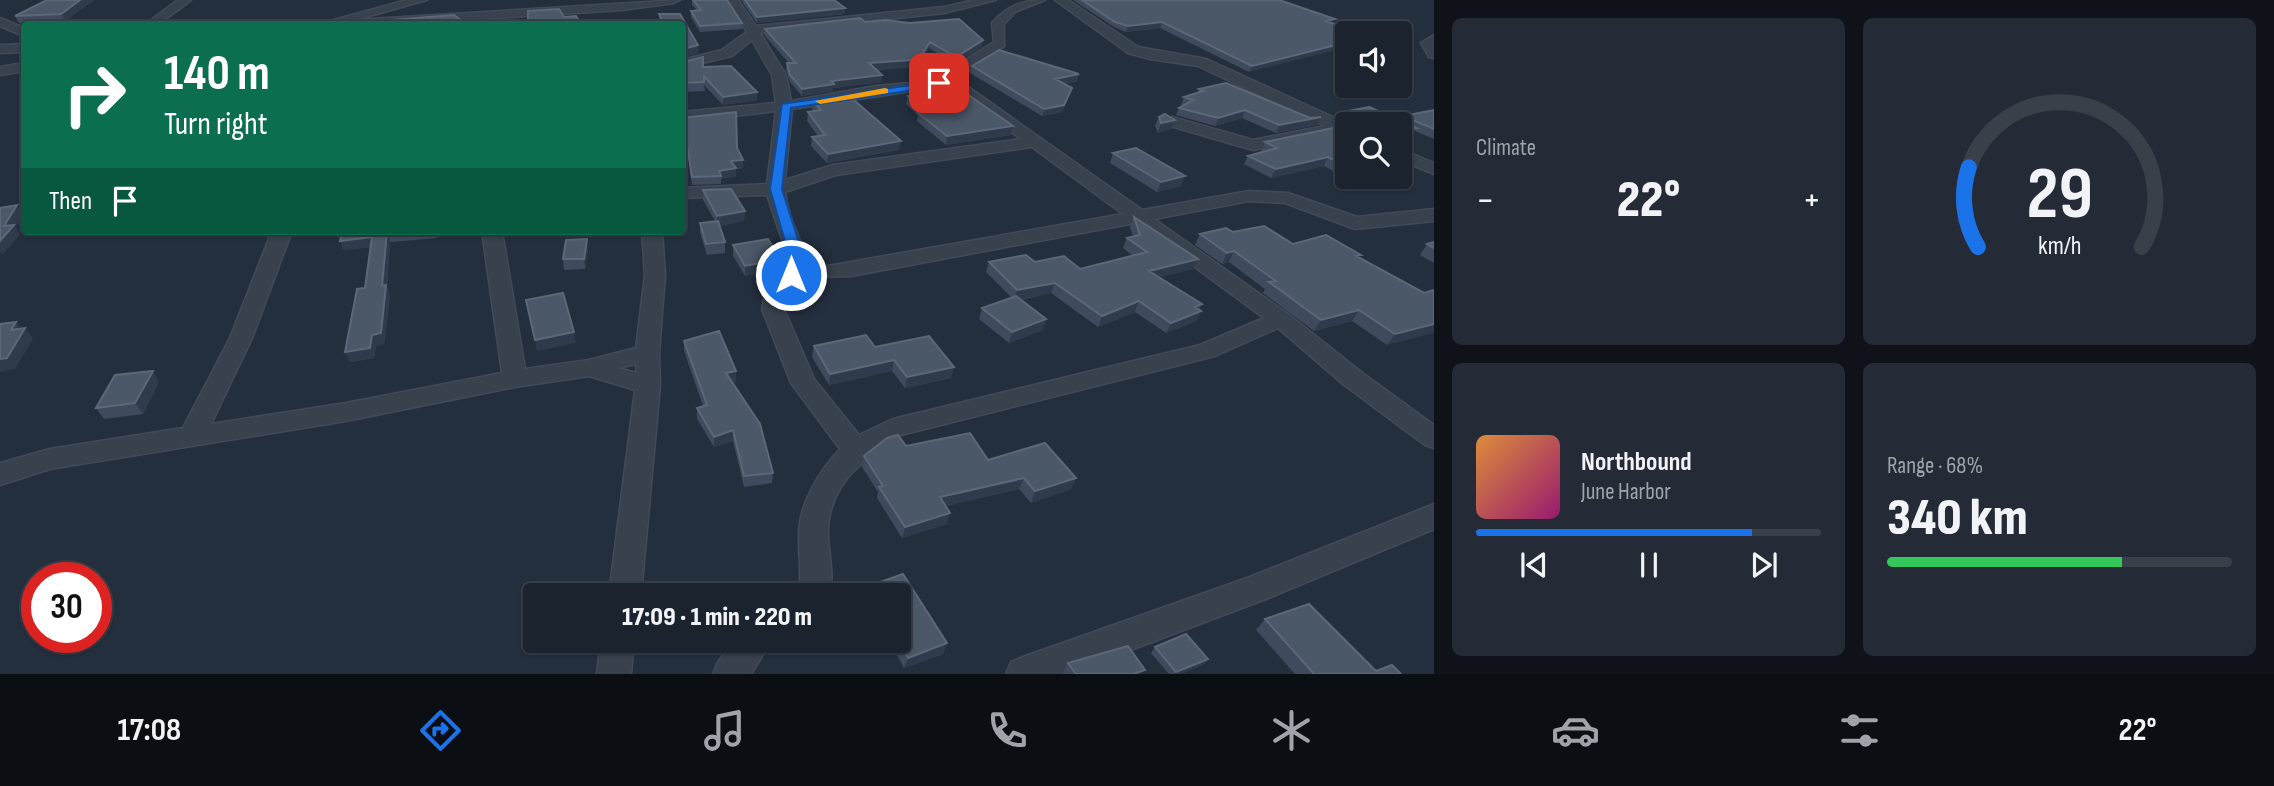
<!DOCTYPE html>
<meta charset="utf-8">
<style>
body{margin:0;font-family:"Sofia Sans Condensed",sans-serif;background:#242b36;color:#f1f3f6;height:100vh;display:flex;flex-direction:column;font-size:26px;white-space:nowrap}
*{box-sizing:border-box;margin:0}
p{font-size:23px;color:#a0a4aa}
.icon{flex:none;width:38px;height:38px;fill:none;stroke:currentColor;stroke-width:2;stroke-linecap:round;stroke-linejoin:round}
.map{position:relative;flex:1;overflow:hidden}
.details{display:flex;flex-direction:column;gap:18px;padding:18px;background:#0f1319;width:840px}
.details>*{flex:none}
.top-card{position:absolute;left:21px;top:21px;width:665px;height:214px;border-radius:7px;box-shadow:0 2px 5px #0004,0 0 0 2px #39404a;background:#0b6e4f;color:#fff;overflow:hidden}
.fabs{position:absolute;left:1335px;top:21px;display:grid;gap:14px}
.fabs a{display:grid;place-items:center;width:77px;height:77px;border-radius:7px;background:#1b232e;box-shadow:0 2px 5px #0004,0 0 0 2px #39404a;font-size:35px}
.speed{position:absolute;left:21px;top:562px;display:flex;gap:14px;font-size:35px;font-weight:700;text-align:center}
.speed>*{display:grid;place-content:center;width:91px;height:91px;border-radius:50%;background:#1b232e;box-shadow:0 2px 5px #0004,0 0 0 2px #39404a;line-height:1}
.speed .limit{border:10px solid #d22;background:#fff;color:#111}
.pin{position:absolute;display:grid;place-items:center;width:60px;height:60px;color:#fff;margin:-30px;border-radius:14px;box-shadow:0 4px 10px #0006}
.me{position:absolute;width:77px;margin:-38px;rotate:0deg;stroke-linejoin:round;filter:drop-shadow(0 0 5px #0008)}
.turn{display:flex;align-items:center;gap:24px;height:147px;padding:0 28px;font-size:32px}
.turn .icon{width:91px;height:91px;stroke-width:2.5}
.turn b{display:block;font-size:49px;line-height:60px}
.then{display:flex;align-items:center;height:66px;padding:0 28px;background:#0003;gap:14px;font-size:26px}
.big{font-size:52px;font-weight:800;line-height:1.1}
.details .card{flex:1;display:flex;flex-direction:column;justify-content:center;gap:10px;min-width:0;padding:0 24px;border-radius:10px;background:#242b36}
.details .dial{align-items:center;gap:0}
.dial svg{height:182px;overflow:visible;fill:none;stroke:#39404a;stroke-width:7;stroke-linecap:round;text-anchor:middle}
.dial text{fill:#f1f3f6;stroke:none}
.song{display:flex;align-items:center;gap:21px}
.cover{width:84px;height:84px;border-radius:10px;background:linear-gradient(135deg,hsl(30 70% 55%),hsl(320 70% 35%))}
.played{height:7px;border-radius:4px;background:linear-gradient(90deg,#1a73e8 80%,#39404a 80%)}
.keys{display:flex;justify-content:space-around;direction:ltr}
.heat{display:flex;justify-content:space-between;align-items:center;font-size:38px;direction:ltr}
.charge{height:10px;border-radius:5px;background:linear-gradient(90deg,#34c759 68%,#39404a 0)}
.details .tiles{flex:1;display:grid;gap:18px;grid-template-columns:repeat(2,1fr)}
.trip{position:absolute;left:523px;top:583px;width:388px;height:70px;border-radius:7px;background:#1b232e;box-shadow:0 2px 5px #0004,0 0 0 2px #39404a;font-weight:800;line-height:70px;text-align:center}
.menu{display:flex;height:112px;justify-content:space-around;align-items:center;background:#0b0e12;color:#a0a4aa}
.menu .icon{width:49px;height:49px}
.menu .selected{color:#1a73e8}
.menu b{font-size:32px;color:#f1f3f6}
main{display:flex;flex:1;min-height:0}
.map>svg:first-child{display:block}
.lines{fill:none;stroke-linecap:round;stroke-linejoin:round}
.street-casing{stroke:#414a57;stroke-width:3}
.street{fill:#38414e;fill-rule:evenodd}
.wall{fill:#3f4b5c}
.shaded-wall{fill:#2f3b4b}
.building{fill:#4b5868;stroke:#5c6777;stroke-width:2}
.route{fill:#1a73e8;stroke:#114b97;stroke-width:2}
.slow{fill:#f59e0b}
</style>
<main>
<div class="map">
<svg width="1434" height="674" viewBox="0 0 1434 674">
<rect width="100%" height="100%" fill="#242f3e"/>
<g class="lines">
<defs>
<path id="street" d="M178,0h13l-32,24h-13z
M407,0h20l-72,20 325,-20 -6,3 -52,7 -223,14h-80z
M726,0h12l18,26 188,-19 30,-7h22l-52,13 -184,20 26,42 5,26 85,-15 57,-5 61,-39 -2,-19c15,-17 30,-23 53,-23l-30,12 -11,12v22l-20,16 -34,20 17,4 175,124 107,-19 39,2 69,24 77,-8v12l-79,8 -70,-26 -36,-2 -95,18 134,95 73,58 73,53v23l-9,-3 -82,-61 -65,-56 -63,28 -314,79c-38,25 -74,49 -73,100 1,21 6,40 2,60h-32c5,-20 0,-39 1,-60 0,-31 20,-64 41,-86l-49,-66 -29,-74 3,-15 16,-20 5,-23 -19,-56 -85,3v-10l85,-4 9,-73 -94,11v-10l94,-9 -4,-28 -20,-35 -20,16 -50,12v-8l40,-10 25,-18zM926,89l31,3 64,47 -188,26 -48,15 7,-71zM1032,147l91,67 -295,52c-25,-2 -40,-52 -43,-74l51,-17zM1135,223l129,95 -64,27 -307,74 -34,16 -45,-56 -30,-70 3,-14 15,-23 17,5 32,-1z
M1055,0h13l70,47 68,12 142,65v11l-9,-3 -86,18 -86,-25 -3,-3 3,-3 5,-2 81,23 72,-14 -127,-60 -48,-7 -22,-6z
M0,18l24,10v8l-24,-10z
M1434,35v23l-5,-1 -8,-14z
M24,44v8l-24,1v-8z
M24,63v8l-24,4v-8z
M1400,149l34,14v11l-34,-14z
M272,231h20l-40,107 -41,86 135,-21 156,-30 -20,-142h20l23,138 64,-9 47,-12 9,-73 -3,-44h20l3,44 -6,78 1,32 -19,210h-32l26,-205 -46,-14 -74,11 -169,34 -296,48 -50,16v-22l50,-14 133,-21 47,-90zM636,364v9l-18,-5z
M1434,504v25l-168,70 -199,75h-61l5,-12 12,-5 224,-79z
M601,640h33l-3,34h-34z
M735,640h37l-21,34h-38l5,-12z"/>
</defs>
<!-- street casing -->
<use href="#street" class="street-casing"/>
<!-- street -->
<use href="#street" class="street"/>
</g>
<!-- wall -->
<path class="wall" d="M47,0h47l-29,21 -46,2 -4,-7z
M692,0l50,23v6l-42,3 -9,-15v-6l6,-1 -5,-5z
M741,0h93l11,8v6l-88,9z
M1073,0h206l56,19 -86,53 -89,-44 -34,4 -12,-5z
M659,14h21l18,31v8l-14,4 -2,-33h-21l-2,-2z
M865,22l117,25 -27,17 -26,-16 -13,21 -5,-2 -34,3 5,5 -1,7 -48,6v3l-31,5 -12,-14 -4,-12 1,-7h2l-25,-28 1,-6z
M684,62l19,5 54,25v8l-34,5 -19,-20 1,6 -20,1z
M972,66l105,15 -13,3 8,4 -10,24 -20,4 -72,-43z
M1199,89l111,29 11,-1 -4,8 -41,8 -34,-15 -27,8 -39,-11 3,-7 4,-3h-2l3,-8 14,-5z
M908,96l103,39 -65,10 -29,-24 1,-5 -12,-12z
M812,100l87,50 -72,13 -16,-17 1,-9 6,-1 -11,-15 1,-9 6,-1 -2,-2z
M1434,110v29l-19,-8 -3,6 -12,-13h-49l-8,-5 5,-8 53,10 2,-5z
M1159,117l16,3 -4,9 -13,4 -3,-7z
M683,118l54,30 6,12v8l-7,1v7l-15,3v5l-29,1z
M1348,127v43l-13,2 -11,-6 -53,12 -27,-14 4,-8 15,-4 -2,-1 4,-9z
M1113,153l72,23 -5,10 -23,6 -47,-29z
M703,190l42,21 -1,10 -25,5 6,16v11l-18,2 -7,-22v-10l15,-2 -12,-21z
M1134,217l64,42 -5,10 -34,8 42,34 -5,10 -30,12 -31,-21 -37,15 -47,-34 -30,7 25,19 -3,11 -34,13 -30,-24 3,-11 29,-11 -25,-25 3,-10h46l45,7 53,-13 -10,-8 4,-10 6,-2 -3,-9z
M342,231h96l-1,7 -47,4 -3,44 3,10 -6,48 -8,2 -2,12 -24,4 -5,-10 20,-64 5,-41 -27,3z
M1233,232l126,26 65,35 10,-3 -47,55 -35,-24 -38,10 -51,-38 2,-4 -36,-27 -7,2 -27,-19 5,-11z
M1434,242v21l-14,-8 7,-11z
M733,245l47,14 -1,11 -34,6 -12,-20z
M588,249l-3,20 -21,1 -1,-11z
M684,341l52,30v11h-4l41,91 -1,10 -28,4 -11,-46 -19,6 -17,-28v-11l6,-2 -19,-55z
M814,346l61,1 76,31 -46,10 -13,-17 -63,14 -17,-28z
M159,382l-16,32 -39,5 -8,-11z
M906,446l82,14 88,18 -5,11 -40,14 -12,-14 -73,17 1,18 -45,14 -25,-40 1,-6 -16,-25 2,-11z
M903,574l44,69 -4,11 -39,14 -15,-28h11v-45h-35l1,-8z
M1265,619l111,52 25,3h-106l-39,-44z
M1155,647l53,12 -4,5 -23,10h-12l-18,-21z
M1068,663l75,11h-81z"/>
<!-- shaded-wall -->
<path class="shaded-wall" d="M80,0h14l-29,21 -4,-7z
M845,8v6l-88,9v-6z
M1162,22l-2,6 -34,4 2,-6z
M983,40l-1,7 -27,17 1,-7z
M930,42l-1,6 -13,21 1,-7z
M1348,42v5l-99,25 3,-6z
M698,45v8l-14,4 -1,-8z
M912,60l-1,7 -43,3 1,-7z
M1079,74l-2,7 -24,5 2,-7z
M882,75l-1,7 -48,6v3l-31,5v-7l29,-8z
M1072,88l-10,24 -20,4 2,-7z
M757,92v8l-34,5v-8z
M1245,110l-3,8 -27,8 3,-8z
M1321,117l-4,8 -41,8 3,-8z
M1175,120l-4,9 -13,4 3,-10z
M1013,126l-2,9 -65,10 1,-9z
M1417,128l-5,9 -12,2v-8z
M901,141l-2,9 -72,13 1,-9z
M1328,157l-4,9 -53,12 5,-9z
M743,160v8l-7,1v7l-15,3v-3l-2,-5 12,-10z
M1348,162v8l-13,2 5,-9z
M1185,176l-5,10 -23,6 4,-10z
M17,205l6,10 -7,12 4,8 -18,20 -2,-4v-10l4,-15z
M745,211l-1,10 -27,5v-10z
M387,232l3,10 -3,44 3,10 -6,48 -8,2 -2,12 -24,4 -5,-10 27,-17 10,-49z
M372,237l3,10 -32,3 -3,-9z
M587,239l1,10 -3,20 -1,-10z
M1234,251l-5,11 -7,2 5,-11z
M780,259l-1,11 -34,6v-10z
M1198,259l-5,10 -49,12 5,-10z
M1055,283l-4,10 -37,8 3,-11z
M1139,301l-4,11 -37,15 4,-11z
M1202,304l-3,8 2,-1 -5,10 -30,12 5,-10 24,-16z
M1359,310l-7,11 -38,10 7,-11z
M1046,319l-3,11 -34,13 3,-11z
M16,322l7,9 2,-3 8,11 -18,30 -15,3v-13l11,-29z
M1434,324v9l-47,12 8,-11z
M574,332l2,11 -39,8 -2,-11z
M894,360l-2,11 -63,14 1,-11z
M954,367l-3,11 -46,10 2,-11z
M153,371l6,11 -16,32 -8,-11z
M736,371v11l-10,2v-11z
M733,430v11l-19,6v-10z
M1024,478l-5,11 -82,19 3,-11z
M1076,478l-5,11 -40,14 4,-12z
M950,513l-3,11 -45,14 3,-11z
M947,643l-4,11 -39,14 4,-10z
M1208,659l-4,5 -23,10h-7l2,-2z"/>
<!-- building -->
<path class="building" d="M47,0h33l-19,14 -46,2z
M693,0h34l15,23 -42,3 -9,-15 10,-1z
M745,0h89l11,8 -88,9z
M1082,0h197l56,19 -10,2 41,12h-18v9l-96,24 -90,-44 -34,4 -13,-4z
M559,9l5,8 12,-1 5,8h-53v-13z
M659,14h21l18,31 -15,4 -1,-25h-18z
M454,15l12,9h-78l3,-4z
M860,18l5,4 20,-2 24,3 50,-4 24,21 -27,17 -26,-15 -13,20 -5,-2 -43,3 13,12 -51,6 3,3 -32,5 -12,-14 -3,-12h9l-31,-34z
M999,50l80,24 -24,5 17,9 -8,17 -20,4 -72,-43z
M703,57v10l28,-1 26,26 -34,5 -19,-21v6l-19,1 -1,-21z
M1226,83l84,35 11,-1 -42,8 -34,-15 -27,8 -39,-10 14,-8 -9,-3 19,-6 -4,-2z
M961,90l52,36 -66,10 -29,-23 6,-1 -16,-16z
M848,95l53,46 -73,13 -16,-17 13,-2 -17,-23 13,-2 -9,-10z
M1369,107l48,21 -17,3v-7h-45v-8l-7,-5z
M1434,110v19l-31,-13z
M736,112l1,36 6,12 -12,1 5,7 -17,3 2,5 -29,1 -9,-59z
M1165,114l10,6 -14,3 -2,-6z
M1343,126l5,1v35l-8,1 -12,-6 -52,12 -28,-13 29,-8 -12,-6z
M1136,148l49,28 -24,6 -48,-29z
M731,189l14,22 -28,5 -14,-26z
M17,205l-13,21 10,-1 -14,16v-33z
M1134,217l64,42 -49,12 53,33 -7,3 6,4 -30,12 -32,-22 -37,15 -47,-33 -38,7 -28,-28 37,-7 9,7 29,-6 16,13 67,-17 -20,-14 13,-3z
M718,221l7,21 -19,2 -6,-21z
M1264,226l29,18 33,-9 35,20 -5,1 68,37 10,-3v34l-39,10 -36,-24 -38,10 -52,-38 7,-1 -42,-30 -7,2 -27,-19 26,-6 7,4z
M342,231h59l-14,1 -5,54 4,-1 -5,48 -9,2 -2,13 -25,4 12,-63 8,-1 7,-51 -32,4z
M587,239l-3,20h-21l3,-19z
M768,239l12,20 -35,7 -12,-21z
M1434,242v6l-7,-4z
M563,293l11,39 -39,8 -9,-40z
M1016,296l30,23 -34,13 -30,-24z
M16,322l-5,8 14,-2 -18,30 -7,1v-35z
M719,331l17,40 -10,2 34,51 13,49 -29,3 -11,-46 -19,7 -17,-29 10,-3 -23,-64z
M866,335l9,12 54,-11 25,31 -47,10 -13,-17 -64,14 -16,-28z
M153,371l-18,32 -39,5 19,-33z
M970,433l18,27 57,-17 31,35 -41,13 -11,-13 -84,19 10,16 -45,14 -26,-40 4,-1 -19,-30 23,-18 11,-3 8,11z
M903,574l44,69 -39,15 -10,-18h2v-45h-29l-5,-8z
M1309,604l67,67 16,-6 9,9h-87l-49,-55z
M1186,634l22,25 -32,13 -21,-25z
M1128,646l17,24 -12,4h-57l-8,-11z"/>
<!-- route -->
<path class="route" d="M939,81h3v5l-151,22 -9,81 20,63 -3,23 -8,4 -5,-1 -2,-3 4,-23 -18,-63 12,-85z"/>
<!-- slow -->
<path class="slow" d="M885,88l3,1v4l-68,11 -5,-3z"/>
</svg>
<div class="fabs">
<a><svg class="icon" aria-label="sound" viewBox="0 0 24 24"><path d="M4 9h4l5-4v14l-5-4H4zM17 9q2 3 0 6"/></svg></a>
<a><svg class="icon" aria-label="search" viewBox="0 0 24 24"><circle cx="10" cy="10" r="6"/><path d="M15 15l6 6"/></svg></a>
</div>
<div class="speed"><div class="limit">30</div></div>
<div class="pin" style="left:939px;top:83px;background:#d93025"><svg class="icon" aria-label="arrive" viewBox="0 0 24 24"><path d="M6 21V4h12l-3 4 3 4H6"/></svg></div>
<svg class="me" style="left:791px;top:275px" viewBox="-20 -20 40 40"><circle r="17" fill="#1a73e8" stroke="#fff" stroke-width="3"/><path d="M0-11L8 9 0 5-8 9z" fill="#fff"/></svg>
<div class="trip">17:09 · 1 min · 220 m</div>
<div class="top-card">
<div class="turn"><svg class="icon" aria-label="right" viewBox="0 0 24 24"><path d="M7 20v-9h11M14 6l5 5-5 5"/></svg><div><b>140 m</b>Turn right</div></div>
<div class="then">Then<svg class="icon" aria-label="arrive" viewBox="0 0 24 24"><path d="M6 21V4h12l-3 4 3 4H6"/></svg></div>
</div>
</div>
<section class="details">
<div class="tiles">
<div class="card"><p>Climate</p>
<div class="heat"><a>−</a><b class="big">22°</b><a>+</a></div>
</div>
<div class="card dial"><svg viewBox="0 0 100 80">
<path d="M14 69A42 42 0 1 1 86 69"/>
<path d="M14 69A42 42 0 0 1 10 34" stroke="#1a73e8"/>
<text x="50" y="56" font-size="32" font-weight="700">29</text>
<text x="50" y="72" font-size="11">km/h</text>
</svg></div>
<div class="card">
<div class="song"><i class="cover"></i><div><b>Northbound</b><p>June Harbor</p></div></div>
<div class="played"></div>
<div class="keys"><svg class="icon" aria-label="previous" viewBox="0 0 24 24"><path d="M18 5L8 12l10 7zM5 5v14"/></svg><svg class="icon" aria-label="pause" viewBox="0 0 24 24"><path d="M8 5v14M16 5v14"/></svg><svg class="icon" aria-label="next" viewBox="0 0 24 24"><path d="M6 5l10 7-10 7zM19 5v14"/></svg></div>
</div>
<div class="card"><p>Range · 68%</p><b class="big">340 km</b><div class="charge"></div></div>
</div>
</section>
</main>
<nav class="menu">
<b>17:08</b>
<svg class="icon selected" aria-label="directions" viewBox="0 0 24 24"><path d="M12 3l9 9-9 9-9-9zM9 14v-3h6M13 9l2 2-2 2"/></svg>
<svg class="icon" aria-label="music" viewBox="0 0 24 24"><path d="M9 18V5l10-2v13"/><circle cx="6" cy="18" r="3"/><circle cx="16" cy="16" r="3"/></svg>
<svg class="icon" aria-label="phone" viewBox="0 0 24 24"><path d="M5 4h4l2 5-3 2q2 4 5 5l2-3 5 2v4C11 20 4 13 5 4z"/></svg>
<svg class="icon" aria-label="climate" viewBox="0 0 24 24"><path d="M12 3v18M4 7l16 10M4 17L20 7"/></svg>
<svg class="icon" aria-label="car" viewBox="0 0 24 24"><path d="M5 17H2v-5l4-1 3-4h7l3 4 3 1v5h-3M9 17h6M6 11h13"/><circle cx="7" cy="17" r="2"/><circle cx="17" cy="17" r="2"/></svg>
<svg class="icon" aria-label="filters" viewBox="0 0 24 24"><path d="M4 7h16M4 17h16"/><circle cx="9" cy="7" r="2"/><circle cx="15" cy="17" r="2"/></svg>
<b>22°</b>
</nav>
